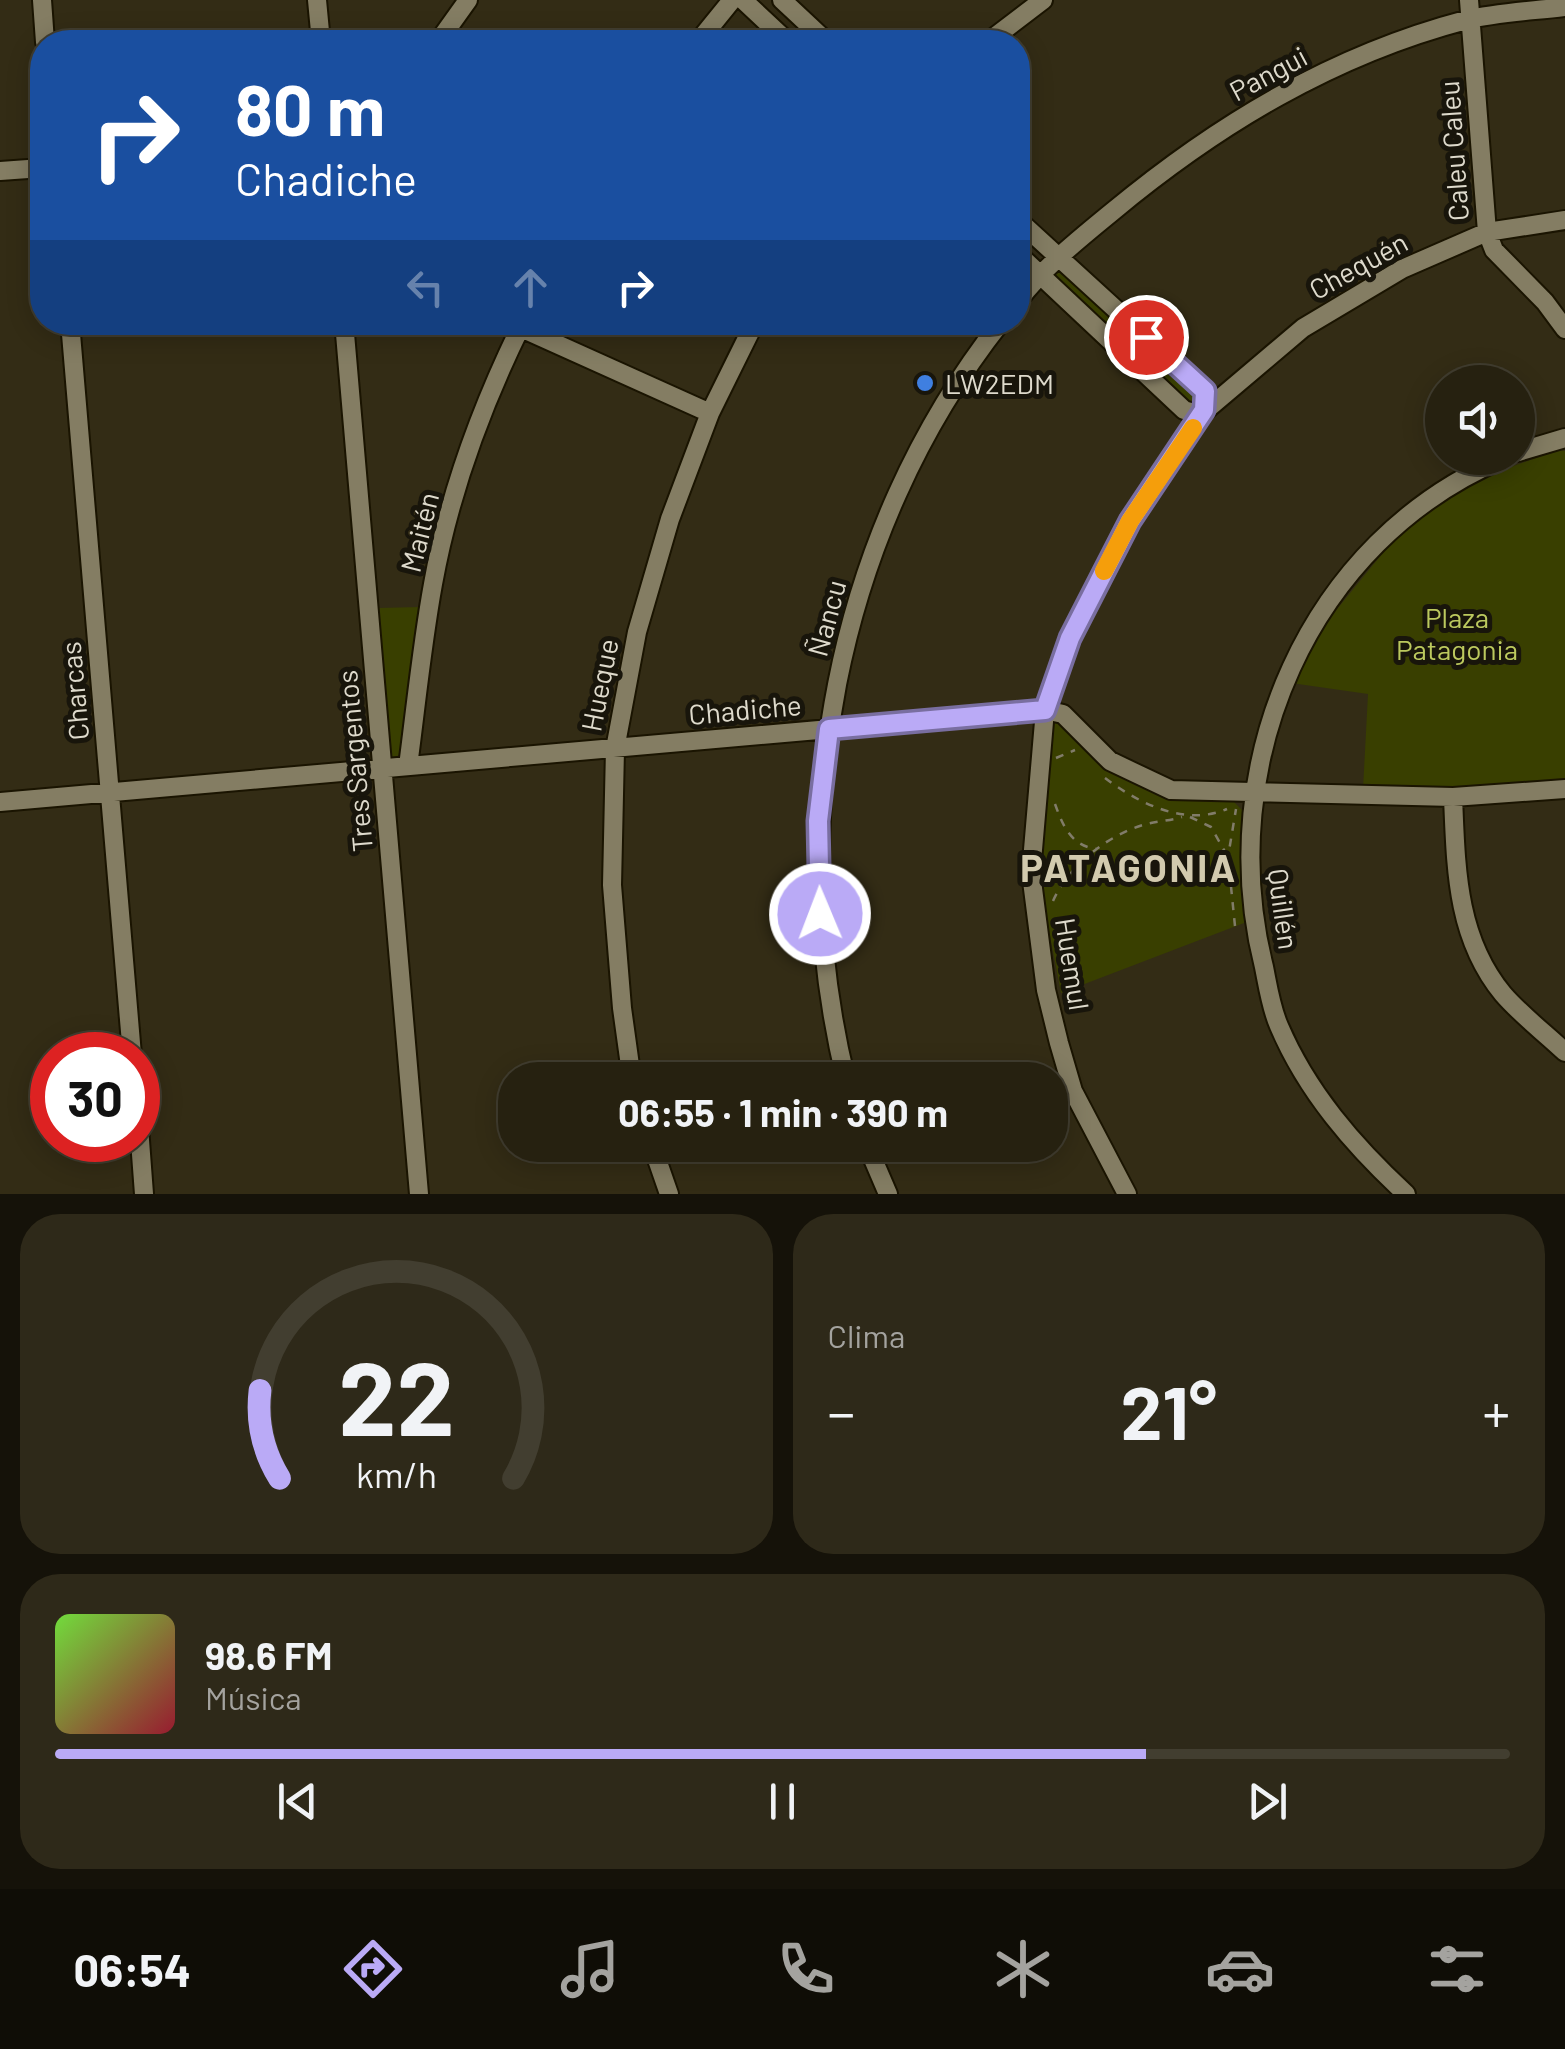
<!DOCTYPE html>
<html lang="es">
<meta charset="utf-8">
<style>
body{margin:0;font-family:Barlow,sans-serif;background:#2e2919;color:#f1f3f6;height:100vh;display:flex;flex-direction:column;font-size:38px;white-space:nowrap}
*{box-sizing:border-box;margin:0}
p{font-size:32px;color:#a4a39f}
.icon{flex:none;width:55px;height:55px;fill:none;stroke:currentColor;stroke-width:2;stroke-linecap:round;stroke-linejoin:round}
.map{position:relative;height:1194px;overflow:hidden}
.details{display:flex;flex-direction:column;gap:20px;padding:20px;background:#151209;flex:1}
.details>*{flex:none}
.guide{position:absolute;left:30px;top:30px;width:1000px;height:305px;border-radius:40px;box-shadow:0 5px 25px #0003,0 0 0 2px #423e30;background:#1a4fa0;color:#fff;overflow:hidden}
.fabs{position:absolute;left:1425px;top:365px;display:grid;gap:20px}
.fabs a{display:grid;place-items:center;width:110px;height:110px;border-radius:50%;background:#262110;box-shadow:0 5px 25px #0003,0 0 0 2px #423e30;font-size:50px}
.speed{position:absolute;left:30px;top:1032px;display:flex;gap:20px;font-size:50px;font-weight:700;text-align:center}
.speed>*{display:grid;place-content:center;width:130px;height:130px;border-radius:50%;background:#262110;box-shadow:0 5px 25px #0003,0 0 0 2px #423e30;line-height:1}
.speed .limit{border:15px solid #d22;background:#fff;color:#111}
.pin{position:absolute;display:grid;place-items:center;width:85px;height:85px;color:#fff;margin:-42px;border:5px solid #fff;border-radius:50%;box-shadow:0 2px 10px #0007}
.me{position:absolute;width:110px;margin:-55px;rotate:359deg;stroke-linejoin:round;filter:drop-shadow(0 0 8px #0008)}
.turn{display:flex;align-items:center;gap:35px;height:210px;padding:0 40px;font-size:45px}
.turn .icon{width:130px;height:130px;stroke-width:2.5}
.turn b{display:block;font-size:70px;line-height:85px}
.lanes{display:flex;align-items:center;height:95px;padding:0 40px;background:#0003;justify-content:center;gap:50px;direction:ltr}
.lanes .off{opacity:.35}
.big{font-size:75px;font-weight:700;line-height:1.1}
.details .tile{flex:1;display:flex;flex-direction:column;justify-content:center;gap:15px;min-width:0;padding:0 35px;border-radius:40px;background:#2e2919}
.details .dial{align-items:center;gap:0}
.dial svg{height:260px;overflow:visible;fill:none;stroke:#423e30;stroke-width:7;stroke-linecap:round;text-anchor:middle}
.dial text{fill:#f1f3f6;stroke:none}
.song{display:flex;align-items:center;gap:30px}
.cover{width:120px;height:120px;border-radius:15px;background:linear-gradient(135deg,hsl(100 70% 55%),hsl(350 70% 35%))}
.played{height:10px;border-radius:5px;background:linear-gradient(90deg,#baaaf6 75%,#423e30 75%)}
.keys{display:flex;justify-content:space-around;direction:ltr}
.heat{display:flex;justify-content:space-between;align-items:center;font-size:55px;direction:ltr}
.details .tiles{flex:1;display:grid;gap:20px;grid-template-columns:1fr 1fr}
.tile:last-child{grid-column:span 2}
.trip{position:absolute;left:498px;top:1062px;width:570px;height:100px;border-radius:40px;background:#262110;box-shadow:0 5px 25px #0003,0 0 0 2px #423e30;font-weight:700;line-height:100px;text-align:center}
.tabs{display:flex;height:160px;justify-content:space-around;align-items:center;background:#0f0d06;color:#a4a39f}
.tabs .icon{width:70px;height:70px}
.tabs .active{color:#baaaf6}
.tabs b{font-size:45px;color:#f1f3f6}
.map>svg:first-child{display:block}
.green{fill:#393f00}
.lines{fill:none;stroke-linecap:round;stroke-linejoin:round}
.minor-casing{stroke:#1a1401;stroke-width:22}
.path{stroke:#817c69;stroke-width:2.5;stroke-dasharray:8 8;stroke-linecap:butt}
.minor{stroke:#847d63;stroke-width:18}
.route-casing{stroke:#796ea0;stroke-width:25}
.route{stroke:#baaaf6;stroke-width:18}
.slow{stroke:#f59e0b;stroke-width:18}
.shop-dot{fill:#3f7fe0;stroke:#18150b;stroke-width:4}
.labels{text-anchor:middle;dominant-baseline:central;stroke-width:10;stroke-linejoin:round;paint-order:stroke}
.street-label{font-size:28px;fill:#dedacc;stroke:#18150b}
.poi-label{font-size:28px;fill:#dedacc;stroke:#18150b;text-anchor:start}
.park-label{font-size:28px;fill:#bcc95e;stroke:#18150b}
.district-label{font-size:38px;font-weight:bold;letter-spacing:2.5px;fill:#d2caae;stroke:#18150b}
</style>
<div class="map">
<svg width="1565" height="1194" viewBox="0 0 1565 1194">
<rect width="100%" height="100%" fill="#332c15"/>
<!-- green -->
<path class="green" d="M1058,268l141,127 -2,9 -11,-1 -134,-128z
M1558,450l7,1v330l-5,3 -197,5 5,-95 -77,-11 38,-64 70,-86 81,-55z
M420,607l-21,148 -5,3 -5,-2 -11,-148z
M1051,716l13,6 13,19 45,36 54,23 58,2 9,9 1,112 -183,70 -21,-109z"/>
<g class="lines">
<defs>
<path id="minor" d="M42,0l3,42
M317,0l4,42
M743,0l45,42
M782,0l45,42
M1469,0l18,232 7,18 51,52 20,27
M438,42l30,-42
M698,42l34,-42
M988,42l55,-42
M0,171l42,-3
M1018,220l187,171v20
M1018,254l166,156 10,3 11,-2
M1018,301c27,-35 60,-61 94,-89 106,-88 221,-157 354,-192 32,-8 67,-9 99,-13
M70,322l62,733
M344,322l75,872
M510,323l200,90
M1518,452l47,-14
M408,766c8,-60 14,-122 25,-182 16,-89 50,-181 90,-262
M1453,797c3,70 3,140 50,197 18,21 42,39 62,58
M0,802l1045,-92 18,4 47,47 61,29 282,7 112,-8
M632,1080l-10,-72 -10,-123 3,-136 22,-117 33,-113 40,-106 45,-91
M846,1080c-63,-259 -12,-546 155,-758
M138,1114l6,80
M652,1145l17,49
M867,1145l21,49
M1127,1194l-54,-103 -14,-48 -13,-53 -15,-117 14,-163 25,-72 59,-117 76,-110 98,-83 99,-59 85,-37 78,-12
M1406,1194c-52,-48 -99,-102 -127,-168 -8,-18 -11,-39 -15,-59 -51,-202 44,-427 241,-509"/>
</defs>
<!-- minor casing -->
<use href="#minor" class="minor-casing"/>
<!-- path -->
<path class="path" d="M1056,758l19,-8
M1105,778c33,25 80,49 122,31
M1055,804c8,22 16,42 42,45
M1190,817l21,10 17,30
M1053,901c15,-34 53,-65 90,-76 13,-4 26,-4 39,-8
M1235,926l-7,-69 8,-48"/>
<!-- minor -->
<use href="#minor" class="minor"/>
</g>
<g class="lines">
<defs>
<path id="route" d="M820,914l-2,-93 11,-92 216,-19 25,-72 60,-117 74,-111 1,-19 -59,-54"/>
</defs>
<!-- route casing -->
<use href="#route" class="route-casing"/>
<!-- route -->
<use href="#route" class="route"/>
<!-- slow -->
<path class="slow" d="M1104,571l26,-50 63,-93"/>
</g>
<!-- markers -->
<circle class="shop-dot" cx="925" cy="383" r="10"/>
<g class="labels">
<!-- street labels -->
<g class="street-label">
<text transform="translate(1268 73) rotate(-28)">Pangui</text>
<text transform="translate(1453 151) rotate(-94)">Caleu Caleu</text>
<text transform="translate(1358 265) rotate(-29)">Chequén</text>
<text transform="translate(419 532) rotate(-76)">Maitén</text>
<text transform="translate(826 618) rotate(-75)">Ñancu</text>
<text transform="translate(599 685) rotate(-79)">Hueque</text>
<text transform="translate(74 691) rotate(-95)">Charcas</text>
<text transform="translate(745 709) rotate(-5)">Chadiche</text>
<text transform="translate(354 761) rotate(-95)">Tres Sargentos</text>
<text transform="translate(1284 909) rotate(82)">Quillén</text>
<text transform="translate(1073 964) rotate(81)">Huemul</text>
</g>
<!-- poi labels -->
<g class="poi-label">
<text x="945" y="383">LW2EDM</text>
</g>
<!-- park labels -->
<g class="park-label">
<text x="1457" y="617">Plaza<tspan x="1457" dy="32">Patagonia</tspan></text>
</g>
<!-- district labels -->
<g class="district-label">
<text x="1129" y="867">PATAGONIA</text>
</g>
</g>
</svg>
<div class="fabs">
<a><svg class="icon" aria-label="sound" viewBox="0 0 24 24"><path d="M4 9h4l5-4v14l-5-4H4zM17 9q2 3 0 6"/></svg></a>
</div>
<div class="speed"><div class="limit">30</div></div>
<div class="pin" style="left:1146px;top:337px;background:#d93025"><svg class="icon" aria-label="arrive" viewBox="0 0 24 24"><path d="M6 21V4h12l-3 4 3 4H6"/></svg></div>
<svg class="me" style="left:820px;top:914px" viewBox="-20 -20 40 40"><circle r="17" fill="#baaaf6" stroke="#fff" stroke-width="3"/><path d="M0-11L8 9 0 5-8 9z" fill="#fff"/></svg>
<div class="trip">06:55 · 1 min · 390 m</div>
<div class="guide">
<div class="turn"><svg class="icon" aria-label="right" viewBox="0 0 24 24"><path d="M7 20v-9h11M14 6l5 5-5 5"/></svg><div><b>80 m</b>Chadiche</div></div>
<div class="lanes"><svg class="icon off" aria-label="left" viewBox="0 0 24 24"><path d="M17 20v-9H6M10 6l-5 5 5 5"/></svg><svg class="icon off" aria-label="ahead" viewBox="0 0 24 24"><path d="M12 20V5M6 11l6-6 6 6"/></svg><svg class="icon" aria-label="right" viewBox="0 0 24 24"><path d="M7 20v-9h11M14 6l5 5-5 5"/></svg></div>
</div>
</div>
<section class="details">
<div class="tiles">
<div class="tile dial"><svg viewBox="0 0 100 80">
<path d="M14 69A42 42 0 1 1 86 69"/>
<path d="M14 69A42 42 0 0 1 8 42" stroke="#baaaf6"/>
<text x="50" y="56" font-size="32" font-weight="700">22</text>
<text x="50" y="72" font-size="11">km/h</text>
</svg></div>
<div class="tile"><p>Clima</p>
<div class="heat"><a>−</a><b class="big">21°</b><a>+</a></div>
</div>
<div class="tile">
<div class="song"><i class="cover"></i><div><b>98.6 FM</b><p>Música</p></div></div>
<div class="played"></div>
<div class="keys"><svg class="icon" aria-label="previous" viewBox="0 0 24 24"><path d="M18 5L8 12l10 7zM5 5v14"/></svg><svg class="icon" aria-label="pause" viewBox="0 0 24 24"><path d="M8 5v14M16 5v14"/></svg><svg class="icon" aria-label="next" viewBox="0 0 24 24"><path d="M6 5l10 7-10 7zM19 5v14"/></svg></div>
</div>
</div>
</section>
<nav class="tabs">
<b>06:54</b>
<svg class="icon active" aria-label="directions" viewBox="0 0 24 24"><path d="M12 3l9 9-9 9-9-9zM9 14v-3h6M13 9l2 2-2 2"/></svg>
<svg class="icon" aria-label="music" viewBox="0 0 24 24"><path d="M9 18V5l10-2v13"/><circle cx="6" cy="18" r="3"/><circle cx="16" cy="16" r="3"/></svg>
<svg class="icon" aria-label="phone" viewBox="0 0 24 24"><path d="M5 4h4l2 5-3 2q2 4 5 5l2-3 5 2v4C11 20 4 13 5 4z"/></svg>
<svg class="icon" aria-label="climate" viewBox="0 0 24 24"><path d="M12 3v18M4 7l16 10M4 17L20 7"/></svg>
<svg class="icon" aria-label="car" viewBox="0 0 24 24"><path d="M5 17H2v-5l4-1 3-4h7l3 4 3 1v5h-3M9 17h6M6 11h13"/><circle cx="7" cy="17" r="2"/><circle cx="17" cy="17" r="2"/></svg>
<svg class="icon" aria-label="filters" viewBox="0 0 24 24"><path d="M4 7h16M4 17h16"/><circle cx="9" cy="7" r="2"/><circle cx="15" cy="17" r="2"/></svg>
</nav>
